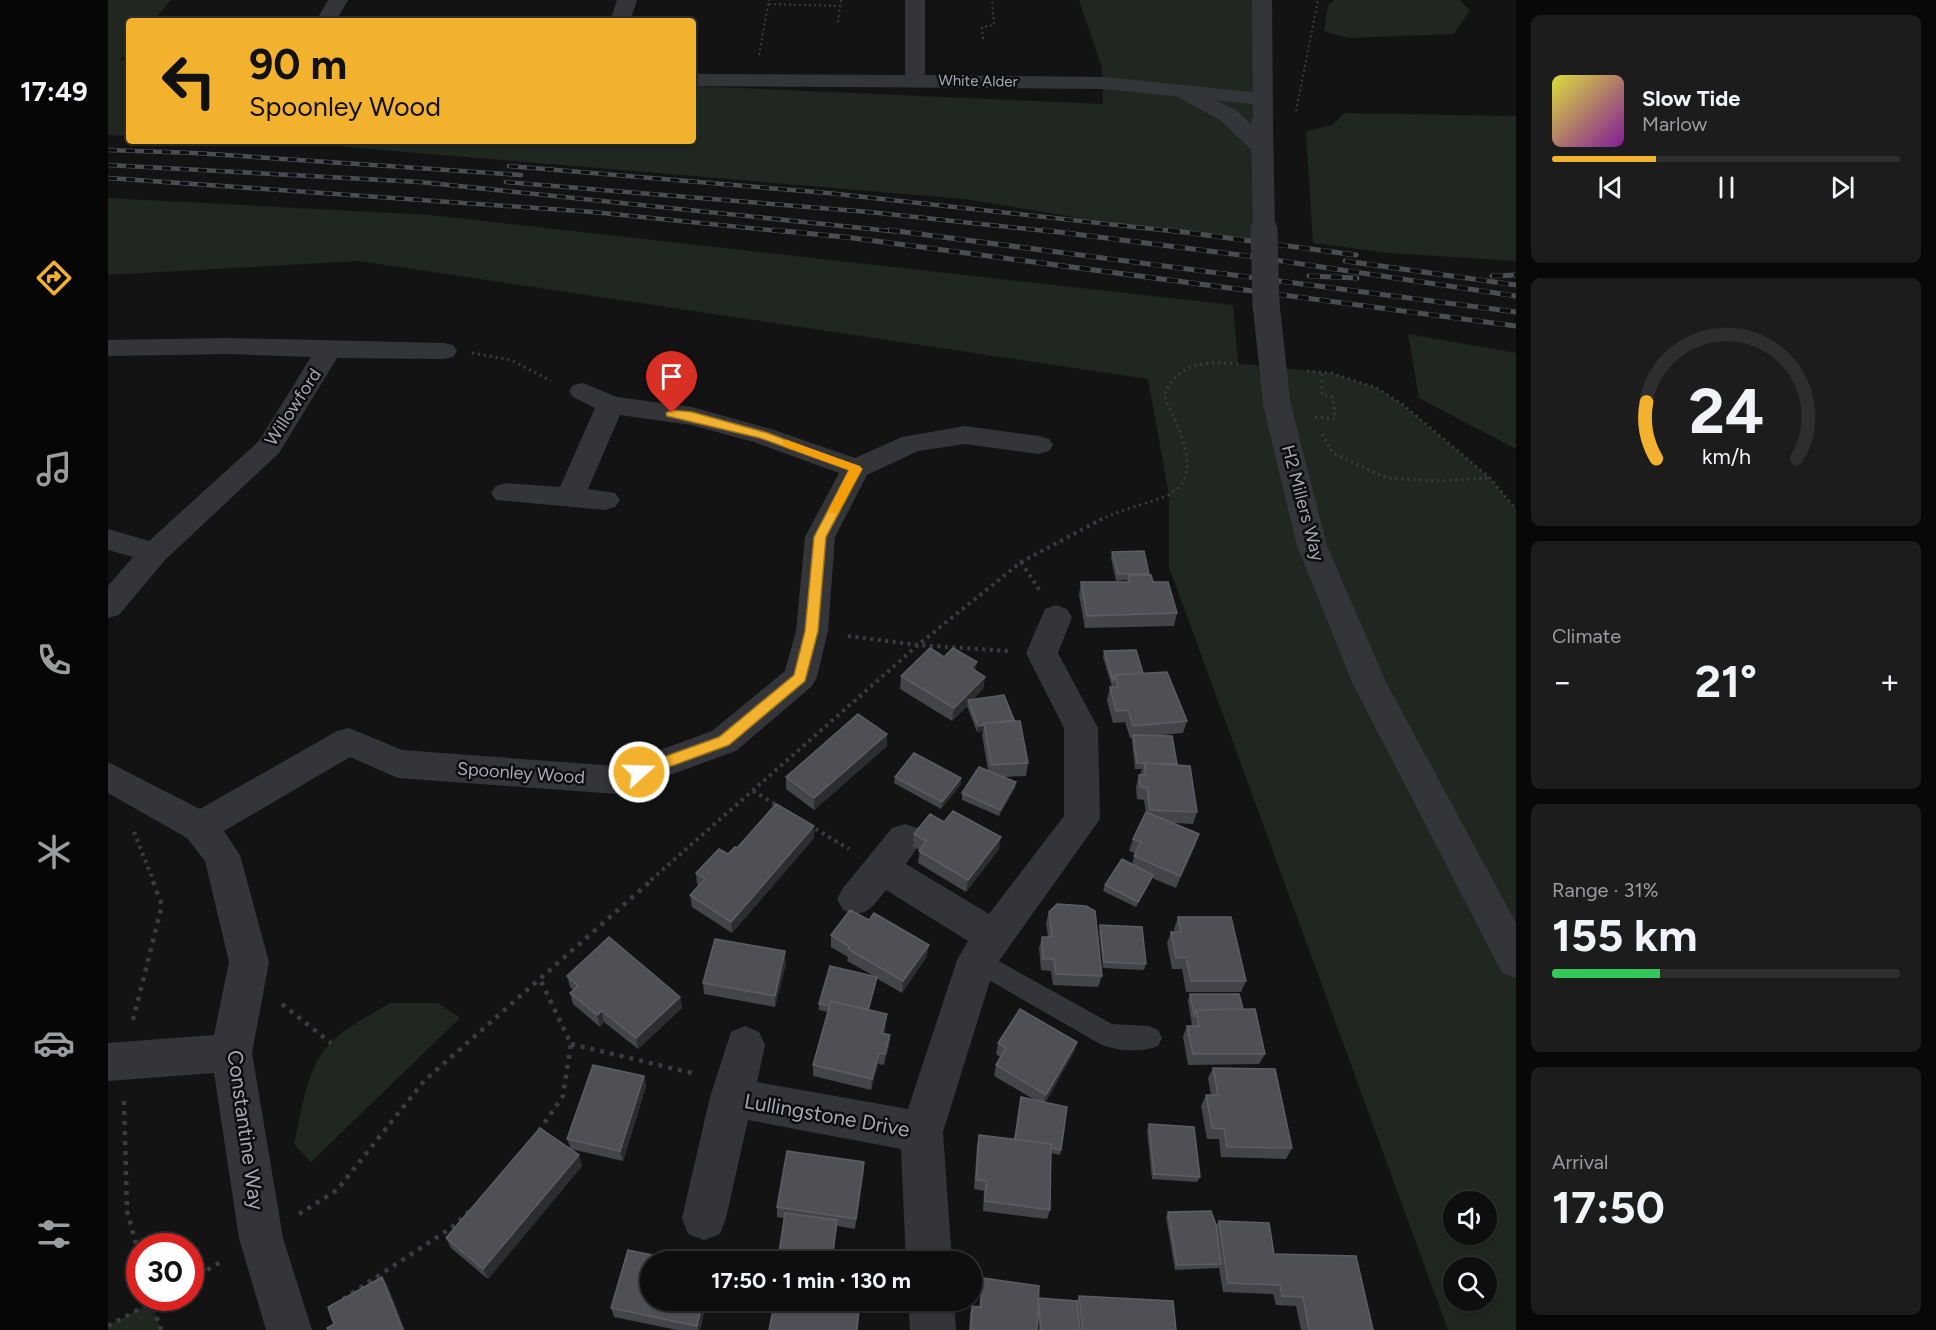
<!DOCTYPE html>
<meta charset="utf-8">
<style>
body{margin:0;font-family:Figtree,sans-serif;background:#1c1c1d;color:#f1f3f6;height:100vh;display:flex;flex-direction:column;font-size:22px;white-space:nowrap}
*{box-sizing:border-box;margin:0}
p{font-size:20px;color:#9b9c9e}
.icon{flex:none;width:33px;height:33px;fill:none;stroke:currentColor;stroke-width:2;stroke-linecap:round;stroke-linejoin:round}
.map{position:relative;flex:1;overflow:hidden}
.drawer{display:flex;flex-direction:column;gap:15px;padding:15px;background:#080808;width:420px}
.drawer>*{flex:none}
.banner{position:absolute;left:18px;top:18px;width:570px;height:126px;border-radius:6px;box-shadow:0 2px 4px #0004,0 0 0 2px #2e2e2f;background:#f3b22d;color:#111;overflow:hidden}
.tools{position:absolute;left:1335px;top:1191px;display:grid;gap:12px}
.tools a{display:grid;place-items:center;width:54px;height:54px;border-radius:50%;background:#0e0e0f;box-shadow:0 2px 4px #0004,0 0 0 2px #2e2e2f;font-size:30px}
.speed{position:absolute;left:18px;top:1233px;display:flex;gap:12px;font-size:30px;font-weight:700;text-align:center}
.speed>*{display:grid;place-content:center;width:78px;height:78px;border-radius:50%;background:#0e0e0f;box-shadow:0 2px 4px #0004,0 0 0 2px #2e2e2f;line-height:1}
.speed .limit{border:9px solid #d22;background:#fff;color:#111}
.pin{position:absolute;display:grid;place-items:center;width:51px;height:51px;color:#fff;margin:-62px -26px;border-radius:50% 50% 50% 0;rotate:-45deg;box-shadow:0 0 6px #0007}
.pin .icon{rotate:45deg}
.me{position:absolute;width:66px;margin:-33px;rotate:70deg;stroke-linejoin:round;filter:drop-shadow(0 0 4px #0008)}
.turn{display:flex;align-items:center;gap:21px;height:126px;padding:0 24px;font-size:27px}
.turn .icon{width:78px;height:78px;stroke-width:2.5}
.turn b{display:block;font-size:42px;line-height:51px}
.big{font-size:45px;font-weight:700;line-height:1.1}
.drawer .tile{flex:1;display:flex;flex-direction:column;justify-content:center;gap:9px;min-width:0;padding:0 21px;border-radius:9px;background:#1c1c1d}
.drawer .dial{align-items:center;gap:0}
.dial svg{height:156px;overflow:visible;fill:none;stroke:#2e2e2f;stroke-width:7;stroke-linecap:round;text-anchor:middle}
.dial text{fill:#f1f3f6;stroke:none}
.song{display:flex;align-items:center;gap:18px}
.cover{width:72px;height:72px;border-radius:9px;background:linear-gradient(135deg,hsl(60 70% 55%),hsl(290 70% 35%))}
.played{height:6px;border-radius:3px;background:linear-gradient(90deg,#f3b22d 30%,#2e2e2f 30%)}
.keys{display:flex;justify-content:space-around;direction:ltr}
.heat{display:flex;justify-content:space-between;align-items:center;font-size:33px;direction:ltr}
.charge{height:9px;border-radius:4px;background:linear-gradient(90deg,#34c759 31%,#2e2e2f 0)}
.trip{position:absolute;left:532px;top:1251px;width:342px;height:60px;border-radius:30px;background:#0e0e0f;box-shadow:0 2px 4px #0004,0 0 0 2px #2e2e2f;font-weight:700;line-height:60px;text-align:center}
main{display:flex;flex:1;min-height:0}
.dock{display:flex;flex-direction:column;width:108px;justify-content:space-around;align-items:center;background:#060606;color:#9b9c9e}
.dock .icon{width:42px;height:42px}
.dock .selected{color:#f3b22d}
.dock b{font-size:27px;color:#f1f3f6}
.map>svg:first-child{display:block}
.green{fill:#1f2720;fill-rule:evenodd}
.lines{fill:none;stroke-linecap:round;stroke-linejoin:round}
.path-far3{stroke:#3a3c40;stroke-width:2;stroke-dasharray:2 3;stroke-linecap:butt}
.path-far2{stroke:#3a3c40;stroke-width:3;stroke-dasharray:2 4;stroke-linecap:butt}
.path-far1{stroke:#3a3c40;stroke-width:4;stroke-dasharray:3 4.5;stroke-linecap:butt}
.path{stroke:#3a3c40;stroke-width:4.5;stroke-dasharray:4 6;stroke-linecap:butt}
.service{fill:#343539;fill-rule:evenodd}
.minor{fill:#343539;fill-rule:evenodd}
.tertiary{fill:#343539;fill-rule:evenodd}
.rail-far1-casing{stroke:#4b4d52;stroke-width:4.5}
.rail-casing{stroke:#4b4d52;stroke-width:5}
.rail-far1{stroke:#0e0e0f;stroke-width:3;stroke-dasharray:9;stroke-linecap:butt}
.rail{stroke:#0e0e0f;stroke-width:4;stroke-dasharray:11;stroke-linecap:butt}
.tertiary-bridge-far1{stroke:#343539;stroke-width:22}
.tertiary-bridge{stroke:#343539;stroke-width:27}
.wall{fill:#444549}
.shaded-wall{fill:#2c2d2f}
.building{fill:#4f5055;stroke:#5c5e64;stroke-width:1.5}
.route{fill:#f3b22d;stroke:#9e741d;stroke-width:1.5}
.slow{fill:#f59e0b}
.labels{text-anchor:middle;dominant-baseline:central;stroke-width:5;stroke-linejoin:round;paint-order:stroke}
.far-street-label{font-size:15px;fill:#a4a9b5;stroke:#0e0e0f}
.street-label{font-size:18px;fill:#a4a9b5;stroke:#0e0e0f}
.near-street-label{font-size:21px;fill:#a4a9b5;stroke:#0e0e0f}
</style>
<main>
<nav class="dock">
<b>17:49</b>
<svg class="icon selected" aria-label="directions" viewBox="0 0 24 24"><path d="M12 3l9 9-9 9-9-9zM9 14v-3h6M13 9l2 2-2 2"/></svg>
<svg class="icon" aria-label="music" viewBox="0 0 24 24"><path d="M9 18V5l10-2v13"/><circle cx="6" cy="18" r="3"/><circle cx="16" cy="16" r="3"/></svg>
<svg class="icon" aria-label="phone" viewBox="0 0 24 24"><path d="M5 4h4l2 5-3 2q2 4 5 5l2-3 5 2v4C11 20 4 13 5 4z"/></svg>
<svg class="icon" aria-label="climate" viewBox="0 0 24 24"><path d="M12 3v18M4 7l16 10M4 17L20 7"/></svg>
<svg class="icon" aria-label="car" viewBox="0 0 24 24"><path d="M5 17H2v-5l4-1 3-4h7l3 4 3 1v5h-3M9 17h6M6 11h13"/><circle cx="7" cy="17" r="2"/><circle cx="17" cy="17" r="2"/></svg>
<svg class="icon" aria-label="filters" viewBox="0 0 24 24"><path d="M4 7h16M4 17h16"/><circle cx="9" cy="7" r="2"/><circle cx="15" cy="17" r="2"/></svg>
</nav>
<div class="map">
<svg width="1408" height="1330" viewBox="0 0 1408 1330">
<rect width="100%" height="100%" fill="#131314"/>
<!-- green -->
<path class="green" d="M0,0h63l-18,21h-24v28l-9,11 9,1v75l-21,-1z
M971,0h183v241l-176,-22 -122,-20 -687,-58h416v-55l410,18 -1,-36z
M1226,0h125l11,10 -16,24 -107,4 -23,-7 4,-26z
M1236,113l172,3v145l-127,-8 -76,-10 -7,-112 27,-6z
M0,198l322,17 803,90 5,57 -5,1 98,10 46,15 25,16 88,74 26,31v821h-68l-279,-763v-72l-21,-116 -789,-118 -251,14zM1346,1202h32v32h-32zM1346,1268h32v32h-32z
M1300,334l108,19v96l-97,-51z
M282,1003h48l22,15 -149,144 -17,-18c7,-29 11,-68 29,-92 16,-22 44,-35 67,-49z
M44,1302l9,28h-53v-4z"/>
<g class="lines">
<!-- path-far3 -->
<path class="path-far3" d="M661,4l71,2
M730,22l3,-22
M875,39l-1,-12 12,-2 -2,-25
M651,55l10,-55
M1188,111l22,-111"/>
<!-- path-far2 -->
<path class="path-far2" d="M364,353l39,7 40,21
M1199,371l24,2 46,15 25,16 88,74 26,31
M1207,417l20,2 -2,-22 -11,-2v-23
M1214,434l11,19 53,25 55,3 48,-3
M992,520c21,-11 44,-15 66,-24 42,-17 10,-73 -2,-100 14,-35 42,-35 76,-32"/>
<!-- path-far1 -->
<path class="path-far1" d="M913,562l19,29
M740,636l70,9 90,6
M645,791l27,16
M701,825l40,24
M26,832l19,48
M543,880l267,-235 103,-83 81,-43"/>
<!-- path -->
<path class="path" d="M174,1004l49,39
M25,1020l29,-115 -10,-26
M463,1044l125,30
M16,1101l3,110 13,47
M431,1131l24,-35 8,-52 -31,-65
M191,1214l38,-24 87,-109 229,-202
M82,1280l34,-20
M42,1298l11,32
M235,1299l108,-71 23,-21
M0,1326l52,-28"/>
<!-- service -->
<path class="service" d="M869,949l135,75 37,2 9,4 4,8 -4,8c-16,7 -42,5 -58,-2l-132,-76 -3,-8 3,-8z"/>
<!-- minor -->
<path class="minor" d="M220,0h20l-12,21h-20z
M509,0h20l-7,21h-20z
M797,0h20v75l179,2 158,16 8,1 3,5 -3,5 -8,1 -158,-16 -411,-3v-12l212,1z
M121,338l215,5 9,2 4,6 -4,6 -9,2 -107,-1 -58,95 -114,107 -46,55 -11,3v-32l25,-29 -25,-7v-21l41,12 110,-100 52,-84 -82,-3 -121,2v-16z
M475,383l34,14 75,10 82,23 81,28 47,-21 63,-11 74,10 10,3 4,6 -4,6 -10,3 -74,-10 -47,7 -51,24 -32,62 -7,94 -11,46 -5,9 -76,65 -119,43 -219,-16 -48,-21 -126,74 16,24 29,107 -17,91 31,185 29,92h-46l-27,-92 -25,-165 -106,8v-38l106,-8 15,-73 -24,-101 -18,-23 -79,-45v-31l92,47 137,-78 12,-3 53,22 214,16 96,-35 73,-60 11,-40 9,-94 34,-64 -85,-31 -63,-17 -71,-10 -32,74 27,4 5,7 -5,7 -10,3 -109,-10 -5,-7 5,-7 10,-3 54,4 35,-79 -22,-11 -4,-6 4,-6z
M948,605l11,4 5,8 -14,36 40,75 2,91 -106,149 -51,164 9,130h-46l-5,-113 -153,-29 -22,98 -6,16 -16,6 -16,-6 -6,-16 28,-121 21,-65 14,-6 14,6 6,13 -8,37 151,27 49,-149 11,-19 -82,-51c-15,18 -19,29 -43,20l-6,-11 6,-11 49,-60 13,-4 13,4 5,11 -17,25 83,50 75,-98v-88l-38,-75 19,-44z
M800,1300h46l2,30h-46z"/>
<!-- tertiary -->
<path class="tertiary" d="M1144,0h20l1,124 -3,5h-14l17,18 -3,5h-16l-34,-32 -48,-26 -4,-4 4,-4h14l50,24 17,16z
M1169,396l10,3 4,6 36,141 60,138 129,239v55l-14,-5 -149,-289 -56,-138 -34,-141 4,-6z"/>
<defs>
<path id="rail-far1" d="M0,150l87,3 326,22
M0,165l312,17 480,50
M401,166l319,27 352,39
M0,178l485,34 196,20
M398,182l363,30 187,20"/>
<path id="rail" d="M666,230l79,8 663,88
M781,230l627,82
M935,230l205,26 268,40
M1060,230l188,25
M1237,261l171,24
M1201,276l48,2
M1384,276l24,-1"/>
</defs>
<!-- rail-far1 casing -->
<use href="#rail-far1" class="rail-far1-casing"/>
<!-- rail casing -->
<use href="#rail" class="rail-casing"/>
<!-- rail-far1 -->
<use href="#rail-far1" class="rail-far1"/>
<!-- rail -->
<use href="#rail" class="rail"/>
<!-- tertiary-bridge-far1 -->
<path class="tertiary-bridge-far1" d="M1154,124l2,108"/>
<!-- tertiary-bridge -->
<path class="tertiary-bridge" d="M1156,230l2,74 11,101"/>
</g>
<!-- wall -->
<path class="wall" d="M1004,552l37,22v1l4,7 24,31 -3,13 -89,2 -6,-33 2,-13h46v-2l-11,1 -5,-23z
M996,651l39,22 44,48 -4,12 -22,2 16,29 20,48 -4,12 -20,-1 26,11 -4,12 -19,42 -24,-10 -1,3 -15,26 -33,-16 2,-6 27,-21 3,-11 -6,-2 4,-12 13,-26 -2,-13 -7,-1 -1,-12 3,-12h1l2,-6h-7l-3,-28v-3h-2l-5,-16 -12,1 -6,-23 3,-13h2l-9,-30z
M836,657l32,14 9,6 -2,12 -10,10 41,23 14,41 -2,13 -23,1 13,5 -1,6 -16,28 -37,-16v-7l26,-23 -6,-35 1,-4 -6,1 -10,-26 -15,15 -52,-32 1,-13z
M779,734v12l-73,64 -28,-21v-12z
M787,777l66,1v6l-20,25 -47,-26z
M836,822l55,27 -33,43 -48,-29 2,-13 -7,-4 1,-12z
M706,838l-82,95 -40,-26 -2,-12 9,-9 -2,-1 -1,-12 41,-25z
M941,912l53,64 -4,11 -45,-2 -2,-14 -10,-1 -2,-22 3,-11h6l-2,-14z
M1070,917l68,64 -5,11h-55l-4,-23h-10l-5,-26 4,-11h4l-1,-3z
M992,925l46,39 -2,6 -41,-2 -4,-37z
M723,935l96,21 -25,37 -26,-15v5l-7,27 17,15 -2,9 6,1 -1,11 -5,19 -6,-1 -7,26 -58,-14v-11l15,-53 -9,-2v-6l55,-28 -27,-15 1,-4 -17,-10z
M678,963l-11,44 -71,-13 -1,-11z
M459,976l113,21 2,11 -44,41 -34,-27 -4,5 -27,-23 -3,-11 3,-3 -3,-3z
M1082,994l53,15 22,45 -6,10 -71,1 -5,-28 4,-11h5l-4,-26z
M969,1042l-3,10 -29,51 16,47 -1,5 -9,-2 -1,57 -3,9 -64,-8 1,-20 -10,-2 3,-44 2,-10 35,4 7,-42 14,3 -41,-24 2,-11 4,-8 -4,-3 2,-11z
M1105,1068l79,80 -6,11 -65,-2 -2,-18h-12l-6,-33 5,-11h5l-3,-17z
M536,1076l2,10 -23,75 -52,-12 -4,-10z
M1041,1124l51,53 -3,5 -45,-3 -5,-49z
M756,1162l-9,67 -18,-3 -5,36h-28l-25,-4v-5l5,-35 -7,-1v-10z
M474,1166l-94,113 -37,-31 -5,-10z
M1060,1212l48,13 3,-4 55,33 99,76h-72l-5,-24 -20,-1 -3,-11 -50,-2 -4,-24 -44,2 -9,-53z
M875,1278l55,20 39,3 2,-5 97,34h-137l-1,-11 -1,11h-68l1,-16 2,-8 7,1 2,-19z
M599,1300l-7,30h-23l-63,-13 -3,-9z"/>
<!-- shaded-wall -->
<path class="shaded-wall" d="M869,662l-2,13 -4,-7z
M877,677l-2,12 -14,15 -1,-4 -1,6 -15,15 2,-13z
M876,725l-1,6 -6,1 1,-6z
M779,734v12l-73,64v-12z
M853,778v6l-20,25 1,-7z
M908,782l-1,6 -16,28 1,-6z
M706,826v12l-82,95 -1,-11z
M1091,834l-4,12 -19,42 4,-12z
M893,837l-2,12 -33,43 2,-12z
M1045,875l-2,6 -15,26 2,-5z
M821,945l-2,11 -25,37 1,-12z
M677,951l1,12 -11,44v-11z
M769,977l-1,6 -10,38v-6z
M572,997l2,11 -44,41 -2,-11z
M494,1011l2,11 -4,5 -3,-12z
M779,1014l-1,11 -5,19 1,-11z
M782,1035l-1,11 -5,19 1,-11z
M969,1042l-3,10 -31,53 3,-10z
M771,1053l-1,11 -7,26 1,-11z
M536,1076l2,10 -23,75 -3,-10z
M471,1155l3,11 -94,113 -5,-10z
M756,1162v10l-9,57 1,-10z
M274,1277l6,9 17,44h-2z
M595,1300h4l-7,30h-2l-1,-4z"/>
<!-- building -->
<path class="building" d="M1036,551l5,23h-31l-6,-22z
M1020,575h23l2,7h15l9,31 -90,3 -6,-34h49z
M822,648l14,9 9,-9 24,14 -6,6 14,9 -31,31 -53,-32z
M1028,650l7,23 -28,2 -2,6 -9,-30z
M1059,672l20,49 -54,5 -5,-16 -12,1 -6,-24h8l-3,-12z
M896,695l10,25 -14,2 -16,1v2l-6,1 -10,-26z
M750,714l29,20 -73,64 -28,-21z
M912,721l8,42 -37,2 -7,-42z
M1025,735l39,1 5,28 -40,-1z
M806,753l47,25 -19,24 -47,-25z
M1036,763l46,3 7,46 -47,-2 -3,-22 -7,-1 -1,-12h7z
M871,767l37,15 -16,28 -38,-17z
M668,804l38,22 -83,96 -41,-27 15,-16 -9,-6 23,-24 9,5 7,-7 2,1z
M845,811l48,26 -33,43 -49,-29 7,-10 -12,-7 16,-20 14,8z
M1038,812l53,22 -19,42 -46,-20 7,-14 -8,-3z
M1014,859l31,16 -15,27 -33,-17z
M949,904l29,2 9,5 7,65 -46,-2 -2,-15h-11l-1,-22h10l-3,-25z
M742,910l19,10 5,-7 55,32 -26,36 -55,-32 2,-2 -19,-12z
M1070,917h53l15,64h-55l-5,-24 -10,1 -5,-26h10z
M992,925l42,2 4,37 -42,-2z
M501,937l71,60 -44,41 -34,-27 -5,4 -27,-22 8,-7 -11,-10z
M607,939l70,12 -10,45 -72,-13z
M722,966l47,11 -9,33 -37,-9 -2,5 -10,-2z
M1082,994h49l4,15 -47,1 -2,5z
M723,1001l56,13 -5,19 8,2 -5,19 -6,-1 -7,26 -59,-14z
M912,1009l57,33 -31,53 -50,-30 10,-17 -8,-5z
M1147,1009l10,45h-72l-6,-28h12l-3,-16z
M485,1065l51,11 -24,75 -53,-12z
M1105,1068l62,1 17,79 -65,-1 -3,-18 -12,-1 -6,-33h12z
M913,1097l46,10 -6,43 -10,-2v-4l-36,-5z
M1041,1124l45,3 6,50 -46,-3z
M432,1128l39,27 -96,114 -37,-31z
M871,1135l72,9 -1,66 -65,-9 1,-20 -10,-1z
M679,1151l77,11 -8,57 -79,-12z
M1103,1211l5,14 5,39 -44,1 -9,-53z
M677,1213l52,7 -5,40 -53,-7z
M1111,1221l50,2 5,31 82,2 17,74h-64l-6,-33 -21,-1 -2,-11 -52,-2z
M520,1250l57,12h-34v38h52l-6,26 -86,-18z
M274,1277l21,53h-75l-1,-2 7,-4 -6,-17z
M875,1278l56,8 -2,44h-66l1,-24 9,1z
M971,1296l94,5 3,29h-93z
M930,1298l39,3 3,29h-39z
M667,1300h85l-3,30h-88z"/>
<!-- route -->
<path class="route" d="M564,410l20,2 76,21 94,36 -36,68 -8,94 -13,50 -76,64 -90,33 -8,-6 2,-4 86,-31 75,-62 11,-44 9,-94 35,-67 -89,-32 -93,-22 -1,-3z"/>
<!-- slow -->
<path class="slow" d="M679,440l73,26 2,3 -24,44h-9l-1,-2 21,-41 -66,-24v-5z"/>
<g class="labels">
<!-- far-street labels -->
<g class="far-street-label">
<text transform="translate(870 81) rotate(1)">White Alder</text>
</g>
<!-- street labels -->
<g class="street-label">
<text transform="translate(185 407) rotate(-57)">Willowford</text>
<text transform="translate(1195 503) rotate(75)">H2 Millers Way</text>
<text transform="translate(413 773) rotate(4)">Spoonley Wood</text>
</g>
<!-- near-street labels -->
<g class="near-street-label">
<text transform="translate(719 1115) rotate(10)">Lullingstone Drive</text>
<text transform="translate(138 1130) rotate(82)">Constantine Way</text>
</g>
</g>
</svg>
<div class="tools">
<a><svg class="icon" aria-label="sound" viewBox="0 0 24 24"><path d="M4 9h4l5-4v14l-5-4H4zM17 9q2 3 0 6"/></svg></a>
<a><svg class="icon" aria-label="search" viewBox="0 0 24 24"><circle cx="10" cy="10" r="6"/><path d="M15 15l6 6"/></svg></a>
</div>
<div class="speed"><div class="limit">30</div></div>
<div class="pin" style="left:564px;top:413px;background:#d93025"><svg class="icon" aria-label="arrive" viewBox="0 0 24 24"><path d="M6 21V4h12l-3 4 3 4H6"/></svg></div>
<svg class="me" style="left:531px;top:772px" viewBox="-20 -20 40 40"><circle r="17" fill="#f3b22d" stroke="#fff" stroke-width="3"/><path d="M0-11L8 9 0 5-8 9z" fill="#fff"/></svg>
<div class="trip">17:50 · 1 min · 130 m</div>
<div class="banner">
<div class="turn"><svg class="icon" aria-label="left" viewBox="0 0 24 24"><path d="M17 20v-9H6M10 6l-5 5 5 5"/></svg><div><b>90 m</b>Spoonley Wood</div></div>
</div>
</div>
<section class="drawer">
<div class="tile">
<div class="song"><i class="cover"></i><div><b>Slow Tide</b><p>Marlow</p></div></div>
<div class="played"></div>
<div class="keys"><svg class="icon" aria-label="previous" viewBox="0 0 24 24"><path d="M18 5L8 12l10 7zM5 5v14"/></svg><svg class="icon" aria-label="pause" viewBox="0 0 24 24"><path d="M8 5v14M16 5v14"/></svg><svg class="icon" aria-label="next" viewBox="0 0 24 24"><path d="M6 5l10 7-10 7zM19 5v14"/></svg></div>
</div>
<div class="tile dial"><svg viewBox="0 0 100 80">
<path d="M14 69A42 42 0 1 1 86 69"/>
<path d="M14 69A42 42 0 0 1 9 40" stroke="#f3b22d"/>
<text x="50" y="56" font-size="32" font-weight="700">24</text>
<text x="50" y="72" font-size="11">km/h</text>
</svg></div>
<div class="tile"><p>Climate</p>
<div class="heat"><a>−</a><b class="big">21°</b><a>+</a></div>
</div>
<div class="tile"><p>Range · 31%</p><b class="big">155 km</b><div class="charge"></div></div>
<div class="tile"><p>Arrival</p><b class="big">17:50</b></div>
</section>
</main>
